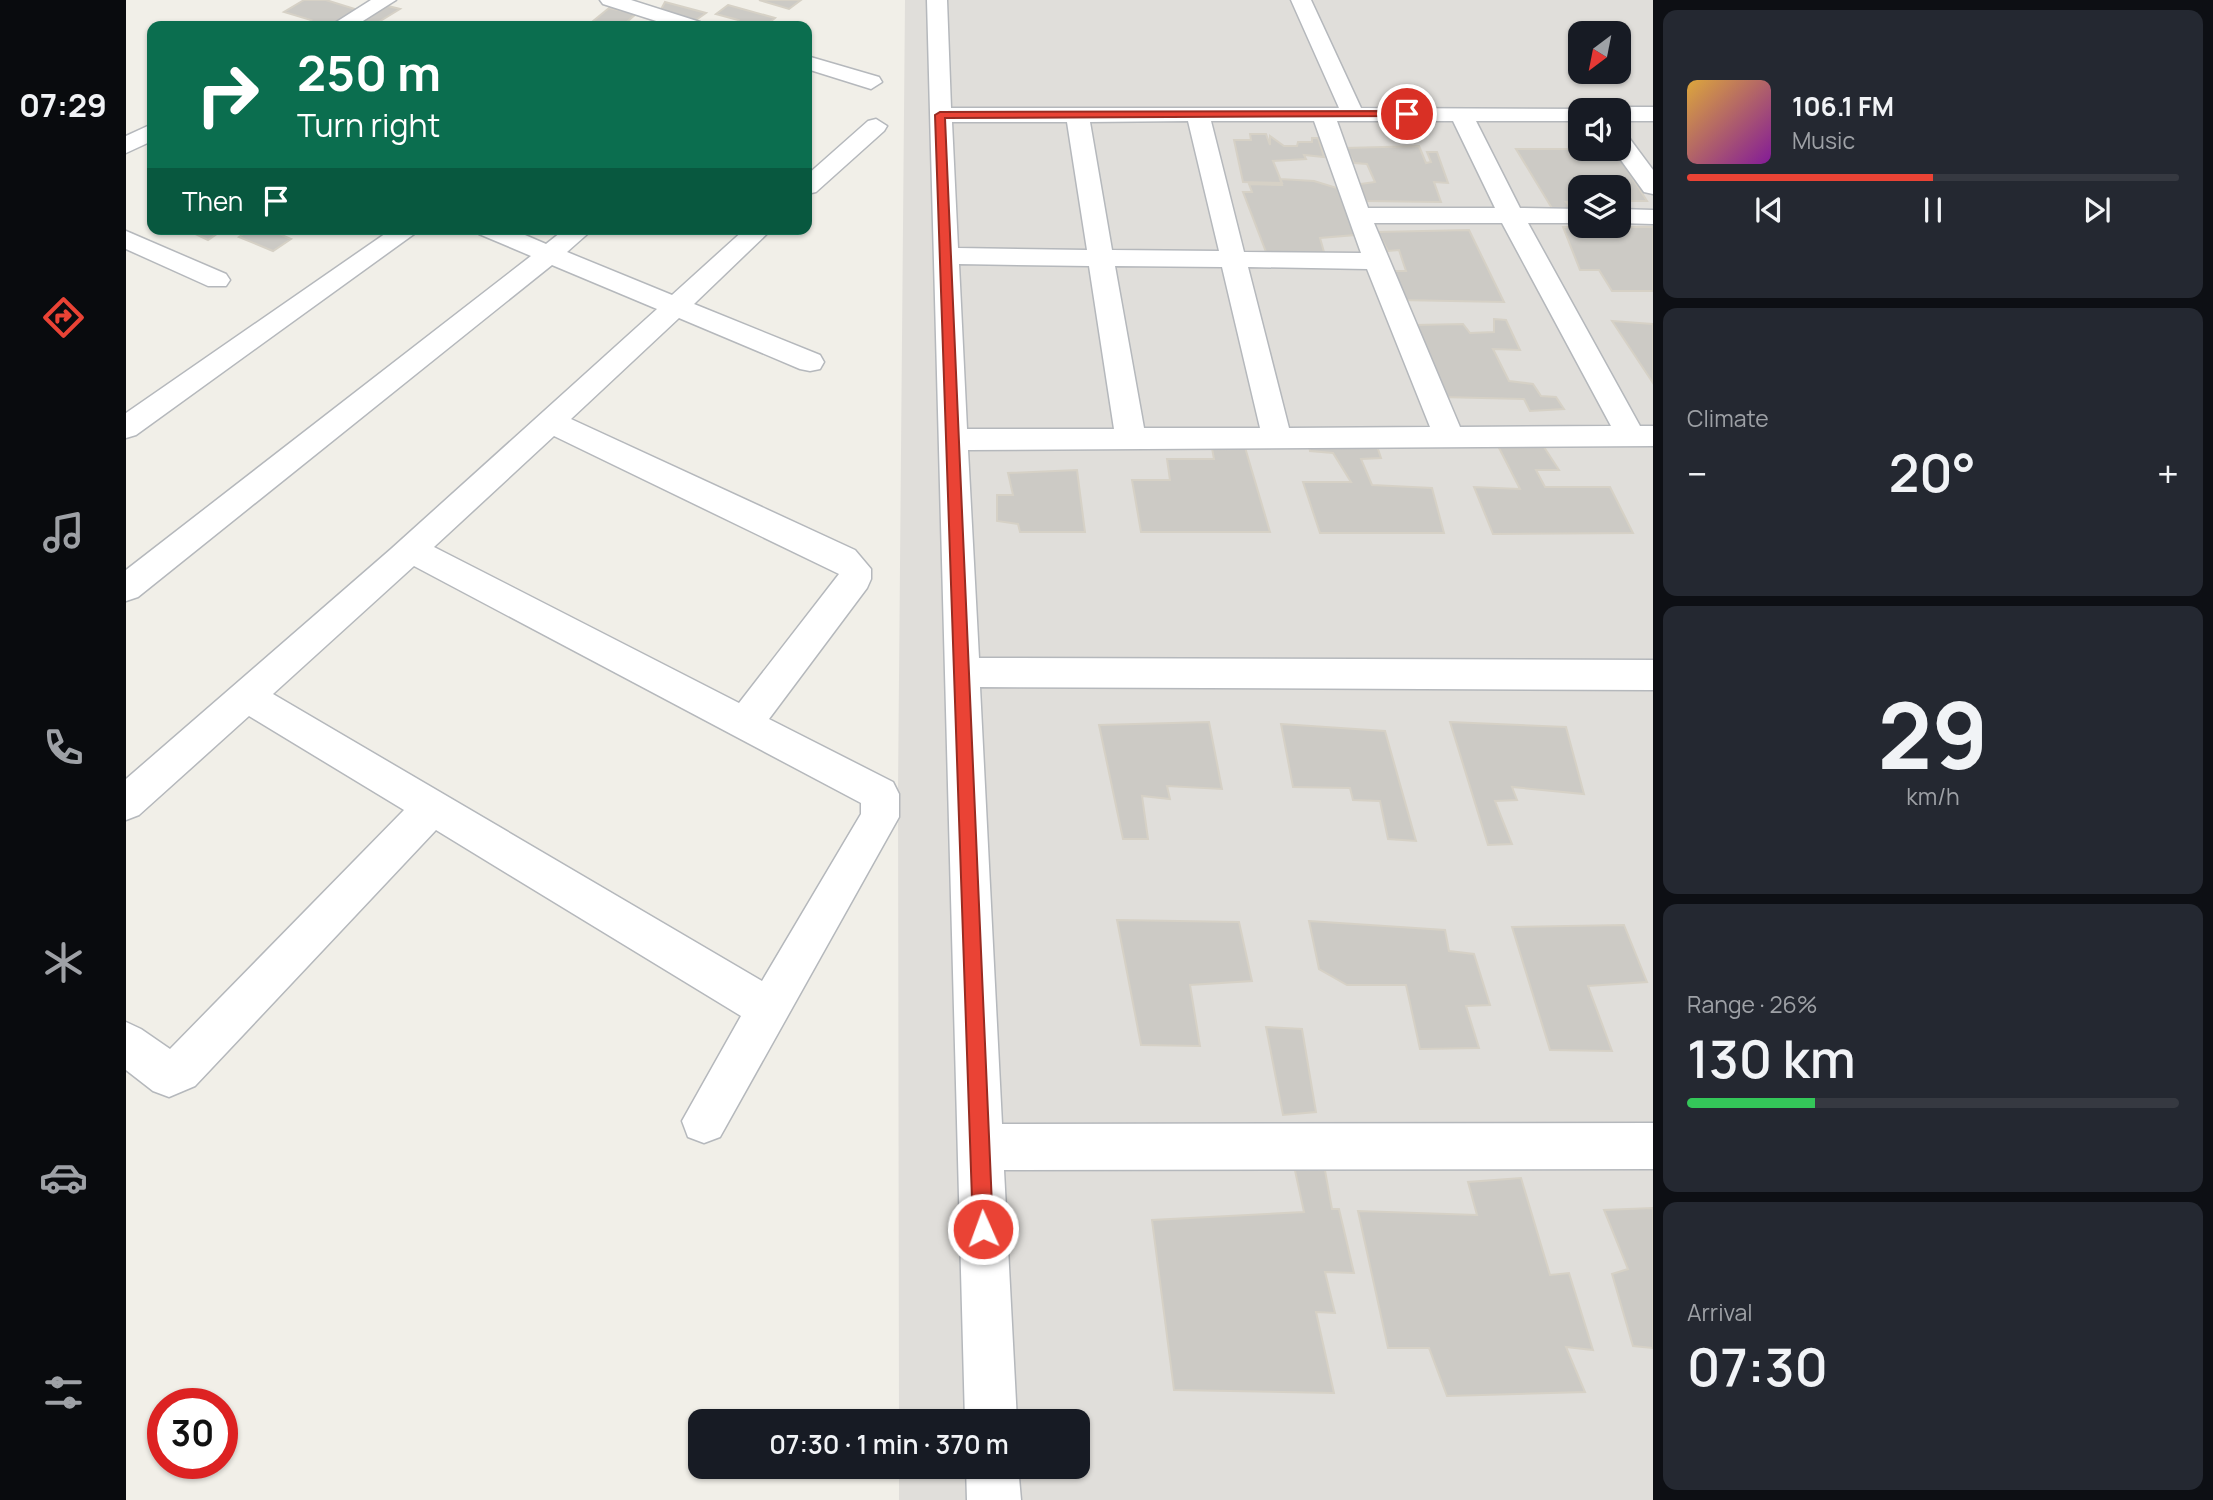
<!DOCTYPE html>
<meta charset="utf-8">
<style>
body{margin:0;font-family:Manrope,sans-serif;background:#242831;color:#f1f3f6;height:100vh;display:flex;flex-direction:column;font-size:26px;white-space:nowrap}
*{box-sizing:border-box;margin:0}
p{font-size:23px;color:#9ea1a6}
.icon{flex:none;width:38px;height:38px;fill:none;stroke:currentColor;stroke-width:2;stroke-linecap:round;stroke-linejoin:round}
.map{position:relative;flex:1;overflow:hidden}
.side{display:flex;flex-direction:column;gap:10px;padding:10px;background:#0d0f14;width:560px}
.side>*{flex:none}
.banner{position:absolute;left:21px;top:21px;width:665px;height:214px;border-radius:14px;box-shadow:0 2px 5px #0004;background:#0b6e4f;color:#fff;overflow:hidden}
.needle{width:46px;rotate:212deg}
.tools{position:absolute;left:1442px;top:21px;display:grid;gap:14px}
.tools a{display:grid;place-items:center;width:63px;height:63px;border-radius:14px;background:#171b24;box-shadow:0 2px 5px #0004;font-size:35px}
.speed{position:absolute;left:21px;top:1388px;display:flex;gap:14px;font-size:35px;font-weight:700;text-align:center}
.speed>*{display:grid;place-content:center;width:91px;height:91px;border-radius:50%;background:#171b24;box-shadow:0 2px 5px #0004;line-height:1}
.speed .limit{border:10px solid #d22;background:#fff;color:#111}
.pin{position:absolute;display:grid;place-items:center;width:60px;height:60px;color:#fff;margin:-30px;border:4px solid #fff;border-radius:50%;box-shadow:0 2px 7px #0007}
.me{position:absolute;width:77px;margin:-38px;rotate:358deg;stroke-linejoin:round;filter:drop-shadow(0 0 5px #0008)}
.turn{display:flex;align-items:center;gap:24px;height:147px;padding:0 35px;font-size:32px}
.turn .icon{width:91px;height:91px;stroke-width:2.5}
.turn b{display:block;font-size:49px;line-height:60px}
.then{display:flex;align-items:center;height:66px;padding:0 35px;background:#0003;gap:14px;font-size:26px}
.big{font-size:52px;font-weight:600;line-height:1.1}
.side .tile{flex:1;display:flex;flex-direction:column;justify-content:center;gap:10px;min-width:0;padding:0 24px;border-radius:14px;background:#242831}
.side .dial{align-items:center;gap:0}
.dial b{font-size:91px;line-height:1}
.song{display:flex;align-items:center;gap:21px}
.cover{width:84px;height:84px;border-radius:10px;background:linear-gradient(135deg,hsl(40 70% 55%),hsl(290 70% 35%))}
.played{height:7px;border-radius:4px;background:linear-gradient(90deg,#ea4335 50%,#363941 50%)}
.keys{display:flex;justify-content:space-around;direction:ltr}
.heat{display:flex;justify-content:space-between;align-items:center;font-size:38px;direction:ltr}
.charge{height:10px;border-radius:5px;background:linear-gradient(90deg,#34c759 26%,#363941 0)}
.trip{position:absolute;left:562px;top:1409px;width:402px;height:70px;border-radius:14px;background:#171b24;box-shadow:0 2px 5px #0004;font-weight:600;line-height:70px;text-align:center}
main{display:flex;flex:1;min-height:0}
.tab-bar{display:flex;flex-direction:column;width:126px;justify-content:space-around;align-items:center;background:#090b0e;color:#9ea1a6}
.tab-bar .icon{width:49px;height:49px}
.tab-bar .on{color:#ea4335}
.tab-bar b{font-size:32px;color:#f1f3f6}
.map>svg:first-child{display:block}
.industrial{fill:#e0deda;fill-rule:evenodd}
.building{fill:#cccac5;stroke:#d6d1c6;stroke-width:2}
.lines{fill:none;stroke-linecap:round;stroke-linejoin:round}
.street-casing{stroke:#b5b8bc;stroke-width:3}
.street{fill:#fff;fill-rule:evenodd}
.route{fill:#ea4335;stroke:#982c22;stroke-width:2}
</style>
<main>
<nav class="tab-bar">
<b>07:29</b>
<svg class="icon on" aria-label="directions" viewBox="0 0 24 24"><path d="M12 3l9 9-9 9-9-9zM9 14v-3h6M13 9l2 2-2 2"/></svg>
<svg class="icon" aria-label="music" viewBox="0 0 24 24"><path d="M9 18V5l10-2v13"/><circle cx="6" cy="18" r="3"/><circle cx="16" cy="16" r="3"/></svg>
<svg class="icon" aria-label="phone" viewBox="0 0 24 24"><path d="M5 4h4l2 5-3 2q2 4 5 5l2-3 5 2v4C11 20 4 13 5 4z"/></svg>
<svg class="icon" aria-label="climate" viewBox="0 0 24 24"><path d="M12 3v18M4 7l16 10M4 17L20 7"/></svg>
<svg class="icon" aria-label="car" viewBox="0 0 24 24"><path d="M5 17H2v-5l4-1 3-4h7l3 4 3 1v5h-3M9 17h6M6 11h13"/><circle cx="7" cy="17" r="2"/><circle cx="17" cy="17" r="2"/></svg>
<svg class="icon" aria-label="filters" viewBox="0 0 24 24"><path d="M4 7h16M4 17h16"/><circle cx="9" cy="7" r="2"/><circle cx="15" cy="17" r="2"/></svg>
</nav>
<div class="map">
<svg width="1527" height="1500" viewBox="0 0 1527 1500">
<rect width="100%" height="100%" fill="#f1efe8"/>
<!-- industrial -->
<path class="industrial" d="M779,0h748v1500h-754v-33l179,-1v-45h-179l-1,-630zM1454,33h39v39h-39zM1454,110h39v39h-39zM1454,187h39v39h-39z"/>
<!-- building -->
<path class="building" d="M178,0h22l32,10 -28,16h-29l10,-6 -27,-8z
M633,0h42l-12,9z
M539,2l41,11 -10,7 -36,-9z
M602,5l47,13 -10,8h-35l8,-6 -22,-6z
M262,6l12,3 -28,17h-19z
M483,8l27,6 -14,12h-35z
M1124,134h16l4,11v-9l14,10h13l1,-4h14v-4h6l6,19 -20,-2 2,4 -33,2 9,22 -39,-1 -9,-42h17z
M1293,146l7,17 5,-1 -4,-10h10l11,31 -14,-1 7,20 -75,-1 -6,-17 15,-2 -8,-18 -13,-1 -8,-15z
M1390,149h98l33,52h-28v-14h-39v15h-14l6,7 -19,1z
M1154,179l34,2 23,7 18,47 -35,3 4,14h-58l-23,-60h9l-3,-8 33,1z
M1437,227h90v64h-41l-13,-21h-19z
M65,229h33l-16,11 -19,-9z
M125,229h17l23,10 -18,12 -34,-14z
M1343,230l35,72 -106,-2 -6,-29h14l-7,-21 -11,1 -10,-19z
M1368,319l12,1 14,30 -27,-1 16,32 24,3 8,12 15,1 8,12 -34,2 -6,-12 -84,-2 -25,-72 48,-1 7,9 24,-1z
M1486,321l41,3v59z
M1414,441l19,29h-23l9,17h65l23,46 -140,1 -19,-47 46,2 -24,-47z
M1250,443l5,15 -20,1 11,26 60,3 12,45h-124l-17,-51h48l-18,-29 -23,-2 -1,-7z
M1118,444l26,88h-129l-9,-52h38l-3,-21h47l-2,-11z
M951,470l8,62h-65l-2,-8 -21,-3v-26h16l-5,-22z
M1083,722l13,67 -55,-3 3,13 -28,-3 6,43h-25l-24,-114z
M1324,722l116,5 18,67 -72,-7 5,13 -22,1 17,43 -24,1z
M1155,724l104,7 31,110 -28,-2 -8,-38 -27,-1 -3,-12 -57,-1z
M991,920l122,2 13,59 -62,4 10,61 -59,-1z
M1183,921l136,9 4,21 25,3 16,51 -24,1 13,42 -59,1 -14,-64h-59l-28,-16z
M1498,925l23,57 -59,4 24,65 -62,-1 -38,-123z
M1140,1027l36,2 14,83 -33,3z
M1198,1165l8,44h7l15,64 -29,-1 10,41 -19,-1 18,81 -160,-3 -22,-170 152,-8 -10,-46z
M1395,1178l29,97 19,-2 24,77 -27,-3 19,45 -138,4 -18,-48h-41l-30,-137 119,4 -9,-33z
M1527,1208v140l-20,-2 -21,-72 16,-5 -24,-59z"/>
<g class="lines">
<defs>
<path id="street" d="M245,0h25l-41,26h-25z
M474,0h31l69,22 3,4h-31l-69,-22z
M801,0h20l4,108h388l-48,-108h20l50,108 227,1 -8,1v11h-104l44,87 60,1v14h-52l112,203h13v20l-685,4 11,208 674,2v30l-673,-3 22,437 651,-1v46l-649,1 13,251h-52zM1062,121l31,130 -107,-1 -22,-128zM1085,121h103l47,132 -117,-1zM1211,121h116l42,87h-127zM826,122h115l20,128 -129,-2zM1248,223h128l109,203 -151,1zM833,264l130,2 25,163h-147zM989,266l107,1 38,161h-116zM1122,267l119,2 63,158 -141,1z
M681,56l72,21 3,5 -11,7 -64,-20z
M1493,107h34v14h-34v-11h-9z
M750,119l11,7 -3,5 -68,61 -9,2v-19l61,-54z
M26,124v17l-26,12v-17z
M1493,133l8,2 26,35v24l-9,-2 -31,-43h6z
M1493,209l34,1v14l-34,-1z
M266,229h29l-285,206 -10,3v-25z
M350,229h35l35,15 19,-15h28l-26,23 105,43 73,-66h27l-78,75 126,51 4,7 -4,7 -10,2 -10,-2 -121,-51 -108,101 284,131 16,19v10l-4,9 -98,131 124,63 6,12v23l-179,320 -16,6 -16,-6 -6,-16 59,-105 -305,-186 -241,256 -26,11 -16,-6 -27,-21v-48l15,7 29,20 234,-239 -155,-94 -110,99 -13,5v-41l265,-230 266,-240 -105,-44 -414,332 -12,4v-31l405,-314 -52,-22zM428,436l285,138 -100,129 -305,-156zM288,566l447,237v11l-99,167 -489,-287z
M0,231l100,43 4,6 -4,6h-18l-82,-37z
M840,1466h52l3,34h-54z"/>
</defs>
<!-- street casing -->
<use href="#street" class="street-casing"/>
<!-- street -->
<use href="#street" class="street"/>
</g>
<!-- route -->
<path class="route" d="M1281,111l4,5 -466,2 48,1111 -3,7 -7,3 -7,-3 -3,-7 -38,-1114 5,-3z"/>
</svg>
<div class="tools">
<a><svg class="needle" viewBox="-14 -14 28 28"><path d="M0-13l5 13h-10z" fill="#e53935"/><path d="M0 13l5-13h-10z" fill="#9ea1a6"/></svg></a>
<a><svg class="icon" aria-label="sound" viewBox="0 0 24 24"><path d="M4 9h4l5-4v14l-5-4H4zM17 9q2 3 0 6"/></svg></a>
<a><svg class="icon" aria-label="layers" viewBox="0 0 24 24"><path d="M12 4l9 5-9 5-9-5zM3 14l9 5 9-5"/></svg></a>
</div>
<div class="speed"><div class="limit">30</div></div>
<div class="pin" style="left:1281px;top:114px;background:#d93025"><svg class="icon" aria-label="arrive" viewBox="0 0 24 24"><path d="M6 21V4h12l-3 4 3 4H6"/></svg></div>
<svg class="me" style="left:857px;top:1229px" viewBox="-20 -20 40 40"><circle r="17" fill="#ea4335" stroke="#fff" stroke-width="3"/><path d="M0-11L8 9 0 5-8 9z" fill="#fff"/></svg>
<div class="trip">07:30 · 1 min · 370 m</div>
<div class="banner">
<div class="turn"><svg class="icon" aria-label="right" viewBox="0 0 24 24"><path d="M7 20v-9h11M14 6l5 5-5 5"/></svg><div><b>250 m</b>Turn right</div></div>
<div class="then">Then<svg class="icon" aria-label="arrive" viewBox="0 0 24 24"><path d="M6 21V4h12l-3 4 3 4H6"/></svg></div>
</div>
</div>
<section class="side">
<div class="tile">
<div class="song"><i class="cover"></i><div><b>106.1 FM</b><p>Music</p></div></div>
<div class="played"></div>
<div class="keys"><svg class="icon" aria-label="previous" viewBox="0 0 24 24"><path d="M18 5L8 12l10 7zM5 5v14"/></svg><svg class="icon" aria-label="pause" viewBox="0 0 24 24"><path d="M8 5v14M16 5v14"/></svg><svg class="icon" aria-label="next" viewBox="0 0 24 24"><path d="M6 5l10 7-10 7zM19 5v14"/></svg></div>
</div>
<div class="tile"><p>Climate</p>
<div class="heat"><a>−</a><b class="big">20°</b><a>+</a></div>
</div>
<div class="tile dial"><b>29</b><p>km/h</p></div>
<div class="tile"><p>Range · 26%</p><b class="big">130 km</b><div class="charge"></div></div>
<div class="tile"><p>Arrival</p><b class="big">07:30</b></div>
</section>
</main>
